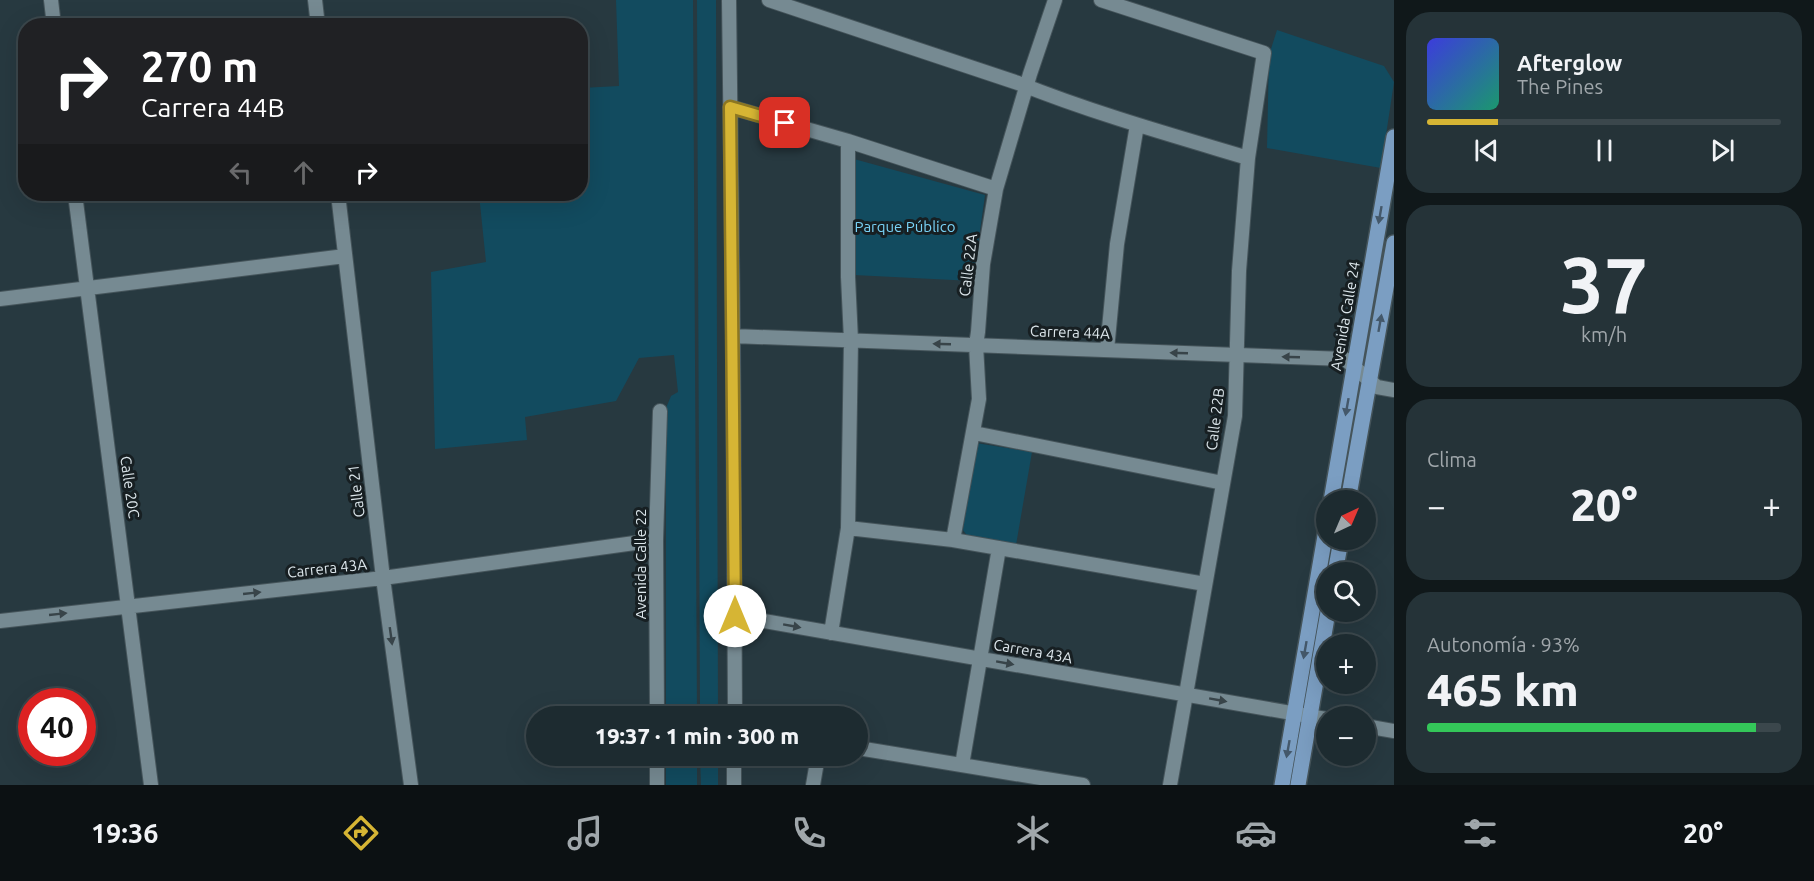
<!DOCTYPE html>
<html lang="es">
<meta charset="utf-8">
<style>
body{margin:0;font-family:Ubuntu,sans-serif;background:#253338;color:#f1f3f6;height:100vh;display:flex;flex-direction:column;font-size:22px;white-space:nowrap}
*{box-sizing:border-box;margin:0}
p{font-size:20px;color:#a0a7ab}
.icon{flex:none;width:33px;height:33px;fill:none;stroke:currentColor;stroke-width:2;stroke-linecap:round;stroke-linejoin:round}
.map{position:relative;flex:1;overflow:hidden}
.details{display:flex;flex-direction:column;gap:12px;padding:12px;background:#10181a;width:420px}
.details>*{flex:none}
.guide{position:absolute;left:18px;top:18px;width:570px;height:183px;border-radius:24px;box-shadow:0 6px 24px #0002,0 0 0 2px #3b474c;background:#202124;color:#fff;overflow:hidden}
.needle{width:39px;rotate:44deg}
.tools{position:absolute;left:1316px;top:490px;display:grid;gap:12px}
.tools a{display:grid;place-items:center;width:60px;height:60px;border-radius:50%;background:#1d2b30;box-shadow:0 6px 24px #0002,0 0 0 2px #3b474c;font-size:30px}
.speed{position:absolute;left:18px;top:688px;display:flex;gap:12px;font-size:30px;font-weight:700;text-align:center}
.speed>*{display:grid;place-content:center;width:78px;height:78px;border-radius:50%;background:#1d2b30;box-shadow:0 6px 24px #0002,0 0 0 2px #3b474c;line-height:1}
.speed .limit{border:9px solid #d22;background:#fff;color:#111}
.pin{position:absolute;display:grid;place-items:center;width:51px;height:51px;color:#fff;margin:-26px;border-radius:12px;box-shadow:0 3px 9px #0006}
.me{position:absolute;width:66px;margin:-33px;rotate:0deg;stroke-linejoin:round;filter:drop-shadow(0 0 4px #0008)}
.turn{display:flex;align-items:center;gap:21px;height:126px;padding:0 24px;font-size:27px}
.turn .icon{width:78px;height:78px;stroke-width:2.5}
.turn b{display:block;font-size:42px;line-height:51px}
.lanes{display:flex;align-items:center;height:57px;padding:0 24px;background:#0003;justify-content:center;gap:30px;direction:ltr}
.lanes .off{opacity:.35}
.big{font-size:45px;font-weight:800;line-height:1.1}
.details .card{flex:1;display:flex;flex-direction:column;justify-content:center;gap:9px;min-width:0;padding:0 21px;border-radius:24px;background:#253338}
.details .dial{align-items:center;gap:0}
.dial b{font-size:78px;line-height:1}
.song{display:flex;align-items:center;gap:18px}
.cover{width:72px;height:72px;border-radius:9px;background:linear-gradient(135deg,hsl(240 70% 55%),hsl(160 70% 35%))}
.played{height:6px;border-radius:3px;background:linear-gradient(90deg,#d6b534 20%,#3b474c 20%)}
.keys{display:flex;justify-content:space-around;direction:ltr}
.heat{display:flex;justify-content:space-between;align-items:center;font-size:33px;direction:ltr}
.charge{height:9px;border-radius:4px;background:linear-gradient(90deg,#34c759 93%,#3b474c 0)}
.trip{position:absolute;left:526px;top:706px;width:342px;height:60px;border-radius:30px;background:#1d2b30;box-shadow:0 6px 24px #0002,0 0 0 2px #3b474c;font-weight:800;line-height:60px;text-align:center}
.menu{display:flex;height:96px;justify-content:space-around;align-items:center;background:#0c1113;color:#a0a7ab}
.menu .icon{width:42px;height:42px}
.menu .on{color:#d6b534}
.menu b{font-size:27px;color:#f1f3f6}
main{display:flex;flex:1;min-height:0}
.map>svg:first-child{display:block}
.green{fill:#124b5f}
.lines{fill:none;stroke-linecap:round;stroke-linejoin:round}
.minor-casing{stroke:#45545a;stroke-width:16}
.major-casing{stroke:#45545a;stroke-width:18}
.minor{stroke:#768a92;stroke-width:14}
.major{stroke:#7b9ec2;stroke-width:15}
.oneway{fill:#44586a}
.oneway2{fill:#384449}
.route-casing{stroke:#8b7622;stroke-width:15}
.route{stroke:#d6b534;stroke-width:10}
.labels{text-anchor:middle;dominant-baseline:central;stroke-width:6;stroke-linejoin:round;paint-order:stroke}
.park-label{font-size:15px;fill:#79d3f7;stroke:#171f22}
.street-label{font-size:15px;fill:#dde7ec;stroke:#171f22}
</style>
<main>
<div class="map">
<svg width="1394" height="785" viewBox="0 0 1394 785">
<rect width="100%" height="100%" fill="#273940"/>
<!-- green -->
<path class="green" d="M616,0h77l4,717h-31v-309l5,-12 7,-4 -4,-37 -35,3 -23,43 -91,16 2,23 -92,9 -4,-177 55,-10 -7,-68h101l1,-106 38,-2z
M697,0h19l2,717h-18z
M1277,30l107,36 10,16 -13,86 -114,-20 2,-93z
M854,159l131,36 -12,86 -119,-6z
M976,443l56,9 -16,93 -48,-8 -5,-7z
M666,756h31v29h-31z
M700,756h18v29h-17z"/>
<g class="lines">
<defs>
<path id="minor" d="M51,0l3,26
M315,0l3,26
M729,0l4,336 2,381
M769,0l249,83c75,30 153,52 230,75
M1101,0l163,53 -16,105 -9,113 -4,145 -65,369
M730,107l118,34 148,48
M75,194l76,591
M338,194l45,384 28,207
M0,299l345,-43
M733,336l612,23 32,28 17,3
M1107,350l10,-106 20,-119
M974,433l249,50
M848,528l105,12 252,44
M953,540l26,-141 -3,-54 2,-13 5,-68 13,-75 34,-115 25,-74
M735,616l591,103
M0,621l383,-43 273,-38
M831,633l17,-105 3,-188 -3,-63v-136
M657,717l-1,-177 4,-129
M1365,726l29,5
M858,748l225,37
M657,756v29
M962,765l37,-217
M734,785v-29
M813,785l5,-29"/>
<path id="major" d="M1331,501l63,-364
M1348,501l46,-258
M1335,573l6,-33
M1282,785l44,-255
M1298,785l30,-173"/>
</defs>
<!-- minor casing -->
<use href="#minor" class="minor-casing"/>
<!-- major casing -->
<use href="#major" class="major-casing"/>
<!-- minor -->
<use href="#minor" class="minor"/>
<!-- major -->
<use href="#major" class="major"/>
</g>
<!-- one-way arrows -->
<defs><path id="oneway-solid" d="M-6-.8H1V-3.2L6.5 0L1 3.2V.8H-6Z" transform="scale(1.5)"/></defs>
<g class="oneway">
<use href="#oneway-solid" transform="translate(1380 215) rotate(100)"/>
<use href="#oneway-solid" transform="translate(1380 323) rotate(-80)"/>
<use href="#oneway-solid" transform="translate(1347 407) rotate(100)"/>
<use href="#oneway-solid" transform="translate(1305 650) rotate(100)"/>
<use href="#oneway-solid" transform="translate(1288 749) rotate(100)"/>
</g>
<g class="oneway2">
<use href="#oneway-solid" transform="translate(942 344) rotate(-178)"/>
<use href="#oneway-solid" transform="translate(1179 353) rotate(-178)"/>
<use href="#oneway-solid" transform="translate(1291 357) rotate(-178)"/>
<use href="#oneway-solid" transform="translate(252 593) rotate(-6)"/>
<use href="#oneway-solid" transform="translate(58 614) rotate(-6)"/>
<use href="#oneway-solid" transform="translate(792 626) rotate(10)"/>
<use href="#oneway-solid" transform="translate(391 636) rotate(82)"/>
<use href="#oneway-solid" transform="translate(1005 663) rotate(10)"/>
<use href="#oneway-solid" transform="translate(1218 700) rotate(10)"/>
</g>
<g class="lines">
<defs>
<path id="route" d="M735,616l-5,-509 55,16"/>
</defs>
<!-- route casing -->
<use href="#route" class="route-casing"/>
<!-- route -->
<use href="#route" class="route"/>
</g>
<g class="labels">
<!-- park labels -->
<g class="park-label">
<text x="905" y="226">Parque Público</text>
</g>
<!-- street labels -->
<g class="street-label">
<text transform="translate(968 265) rotate(-83)">Calle 22A</text>
<text transform="translate(1345 316) rotate(-80)">Avenida Calle 24</text>
<text transform="translate(1070 332) rotate(2)">Carrera 44A</text>
<text transform="translate(1215 419) rotate(-83)">Calle 22B</text>
<text transform="translate(130 487) rotate(82)">Calle 20C</text>
<text transform="translate(356 491) rotate(-97)">Calle 21</text>
<text transform="translate(640 564) rotate(-90)">Avenida Calle 22</text>
<text transform="translate(327 568) rotate(-6)">Carrera 43A</text>
<text transform="translate(1033 651) rotate(10)">Carrera 43A</text>
</g>
</g>
</svg>
<div class="tools">
<a><svg class="needle" viewBox="-14 -14 28 28"><path d="M0-13l5 13h-10z" fill="#e53935"/><path d="M0 13l5-13h-10z" fill="#a0a7ab"/></svg></a>
<a><svg class="icon" aria-label="search" viewBox="0 0 24 24"><circle cx="10" cy="10" r="6"/><path d="M15 15l6 6"/></svg></a>
<a>+</a>
<a>−</a>
</div>
<div class="speed"><div class="limit">40</div></div>
<div class="pin" style="left:785px;top:123px;background:#d93025"><svg class="icon" aria-label="arrive" viewBox="0 0 24 24"><path d="M6 21V4h12l-3 4 3 4H6"/></svg></div>
<svg class="me" style="left:735px;top:616px" viewBox="-20 -20 40 40"><circle r="19" fill="#fff"/><path d="M0-13L10 11 0 6-10 11z" fill="#d6b534"/></svg>
<div class="trip">19:37 · 1 min · 300 m</div>
<div class="guide">
<div class="turn"><svg class="icon" aria-label="right" viewBox="0 0 24 24"><path d="M7 20v-9h11M14 6l5 5-5 5"/></svg><div><b>270 m</b>Carrera 44B</div></div>
<div class="lanes"><svg class="icon off" aria-label="left" viewBox="0 0 24 24"><path d="M17 20v-9H6M10 6l-5 5 5 5"/></svg><svg class="icon off" aria-label="ahead" viewBox="0 0 24 24"><path d="M12 20V5M6 11l6-6 6 6"/></svg><svg class="icon" aria-label="right" viewBox="0 0 24 24"><path d="M7 20v-9h11M14 6l5 5-5 5"/></svg></div>
</div>
</div>
<section class="details">
<div class="card">
<div class="song"><i class="cover"></i><div><b>Afterglow</b><p>The Pines</p></div></div>
<div class="played"></div>
<div class="keys"><svg class="icon" aria-label="previous" viewBox="0 0 24 24"><path d="M18 5L8 12l10 7zM5 5v14"/></svg><svg class="icon" aria-label="pause" viewBox="0 0 24 24"><path d="M8 5v14M16 5v14"/></svg><svg class="icon" aria-label="next" viewBox="0 0 24 24"><path d="M6 5l10 7-10 7zM19 5v14"/></svg></div>
</div>
<div class="card dial"><b>37</b><p>km/h</p></div>
<div class="card"><p>Clima</p>
<div class="heat"><a>−</a><b class="big">20°</b><a>+</a></div>
</div>
<div class="card"><p>Autonomía · 93%</p><b class="big">465 km</b><div class="charge"></div></div>
</section>
</main>
<nav class="menu">
<b>19:36</b>
<svg class="icon on" aria-label="directions" viewBox="0 0 24 24"><path d="M12 3l9 9-9 9-9-9zM9 14v-3h6M13 9l2 2-2 2"/></svg>
<svg class="icon" aria-label="music" viewBox="0 0 24 24"><path d="M9 18V5l10-2v13"/><circle cx="6" cy="18" r="3"/><circle cx="16" cy="16" r="3"/></svg>
<svg class="icon" aria-label="phone" viewBox="0 0 24 24"><path d="M5 4h4l2 5-3 2q2 4 5 5l2-3 5 2v4C11 20 4 13 5 4z"/></svg>
<svg class="icon" aria-label="climate" viewBox="0 0 24 24"><path d="M12 3v18M4 7l16 10M4 17L20 7"/></svg>
<svg class="icon" aria-label="car" viewBox="0 0 24 24"><path d="M5 17H2v-5l4-1 3-4h7l3 4 3 1v5h-3M9 17h6M6 11h13"/><circle cx="7" cy="17" r="2"/><circle cx="17" cy="17" r="2"/></svg>
<svg class="icon" aria-label="filters" viewBox="0 0 24 24"><path d="M4 7h16M4 17h16"/><circle cx="9" cy="7" r="2"/><circle cx="15" cy="17" r="2"/></svg>
<b>20°</b>
</nav>
